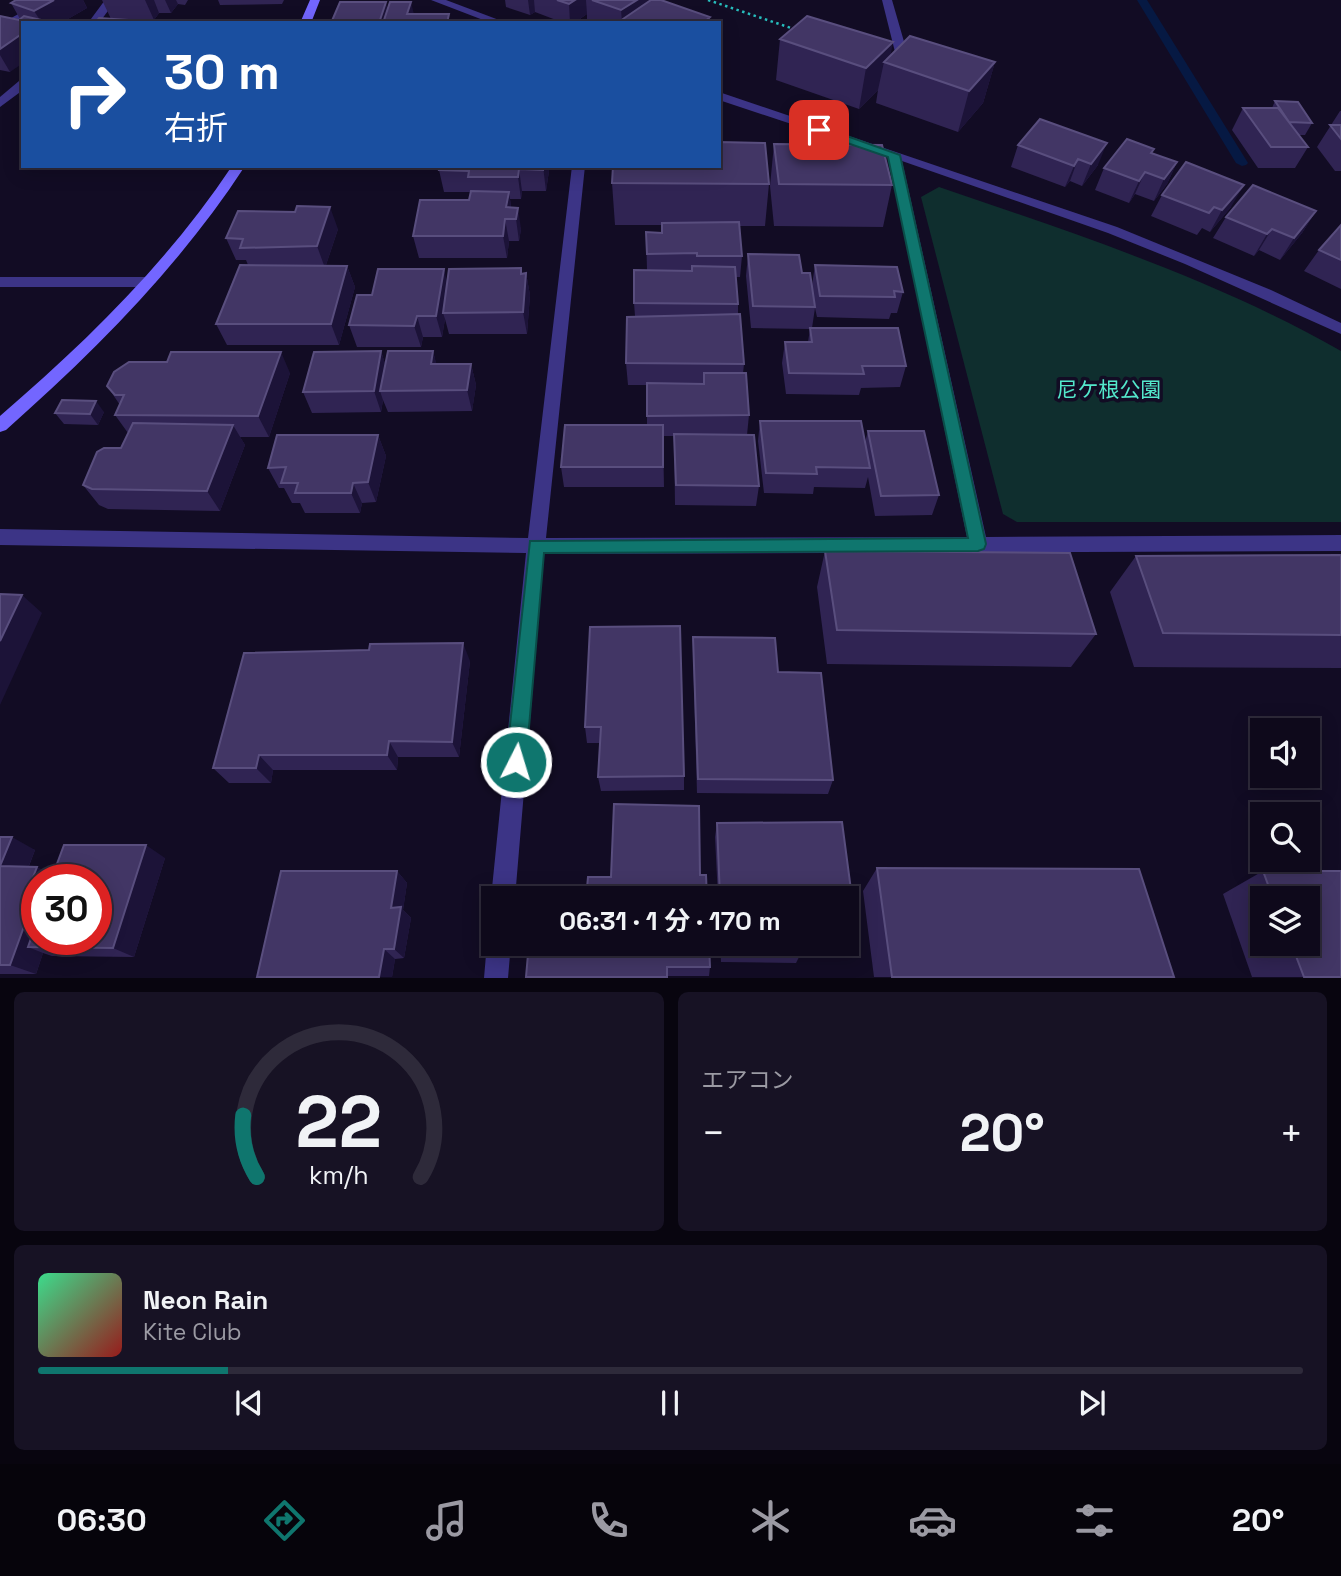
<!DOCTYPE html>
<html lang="ja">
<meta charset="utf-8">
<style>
body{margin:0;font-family:"Space Grotesk","Noto Sans JP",sans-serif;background:#171224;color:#f1f3f6;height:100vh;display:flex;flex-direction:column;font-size:26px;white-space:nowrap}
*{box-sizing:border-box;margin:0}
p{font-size:23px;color:#9b9aa3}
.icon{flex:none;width:38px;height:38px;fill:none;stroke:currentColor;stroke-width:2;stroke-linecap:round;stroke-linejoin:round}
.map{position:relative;height:978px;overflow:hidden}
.details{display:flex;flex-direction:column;gap:14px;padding:14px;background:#08050f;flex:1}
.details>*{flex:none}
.top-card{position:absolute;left:21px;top:21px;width:700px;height:147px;border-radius:0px;box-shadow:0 4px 18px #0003,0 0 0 2px #2e2a3a;background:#1a4fa0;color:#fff;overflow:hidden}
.controls{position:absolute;left:1250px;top:718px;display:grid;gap:14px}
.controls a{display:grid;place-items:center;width:70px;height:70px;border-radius:0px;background:#0e091b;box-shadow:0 4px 18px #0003,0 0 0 2px #2e2a3a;font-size:35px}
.speed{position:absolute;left:21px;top:864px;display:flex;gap:14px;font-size:35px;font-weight:700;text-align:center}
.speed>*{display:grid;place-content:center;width:91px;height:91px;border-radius:50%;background:#0e091b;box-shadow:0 4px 18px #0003,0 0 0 2px #2e2a3a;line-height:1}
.speed .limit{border:10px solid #d22;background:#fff;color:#111}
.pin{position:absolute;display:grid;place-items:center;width:60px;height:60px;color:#fff;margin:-30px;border-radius:14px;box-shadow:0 4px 10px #0006}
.me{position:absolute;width:77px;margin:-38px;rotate:5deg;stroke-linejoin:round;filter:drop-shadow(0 0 5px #0008)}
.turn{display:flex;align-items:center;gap:24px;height:147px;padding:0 28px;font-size:32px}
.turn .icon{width:91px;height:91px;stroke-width:2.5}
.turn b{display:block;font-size:49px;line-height:60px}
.big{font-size:52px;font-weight:700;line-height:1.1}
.details .card{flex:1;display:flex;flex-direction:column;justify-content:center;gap:10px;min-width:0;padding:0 24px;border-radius:10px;background:#171224}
.details .dial{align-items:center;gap:0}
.dial svg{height:182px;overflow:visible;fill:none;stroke:#2e2a3a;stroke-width:7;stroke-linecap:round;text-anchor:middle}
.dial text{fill:#f1f3f6;stroke:none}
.song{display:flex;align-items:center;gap:21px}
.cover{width:84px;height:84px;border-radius:10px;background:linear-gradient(135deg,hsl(150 70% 55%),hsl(0 70% 35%))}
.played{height:7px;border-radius:4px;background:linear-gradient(90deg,#0f766e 15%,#2e2a3a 15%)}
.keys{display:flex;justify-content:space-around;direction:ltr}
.heat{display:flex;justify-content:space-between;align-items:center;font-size:38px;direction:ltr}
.details .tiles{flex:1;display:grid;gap:14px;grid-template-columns:1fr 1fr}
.card:last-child{grid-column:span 2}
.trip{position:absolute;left:481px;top:886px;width:378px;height:70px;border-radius:0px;background:#0e091b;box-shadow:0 4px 18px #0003,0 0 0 2px #2e2a3a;font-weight:700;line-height:70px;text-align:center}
.menu{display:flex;height:112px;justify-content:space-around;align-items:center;background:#06040b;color:#9b9aa3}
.menu .icon{width:49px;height:49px}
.menu .active{color:#0f766e}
.menu b{font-size:32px;color:#f1f3f6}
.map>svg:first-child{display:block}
.green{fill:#0f2e2e}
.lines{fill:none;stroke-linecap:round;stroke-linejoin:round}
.stream{fill:#061943;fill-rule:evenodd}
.path{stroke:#26bdbc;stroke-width:2.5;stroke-dasharray:2.5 3.5;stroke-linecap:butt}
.street{fill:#3c3486;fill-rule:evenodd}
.secondary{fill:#7366ff;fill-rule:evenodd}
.wall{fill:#302453;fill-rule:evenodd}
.shaded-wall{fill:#1c1338}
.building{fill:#423665;stroke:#594e7e;stroke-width:2}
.route{fill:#0f766e;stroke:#0a4d48;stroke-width:2}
.labels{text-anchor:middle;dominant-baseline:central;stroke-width:7;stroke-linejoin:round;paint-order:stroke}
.park-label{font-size:21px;fill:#53e8cb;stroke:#120c24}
</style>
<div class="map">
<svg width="1341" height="978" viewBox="0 0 1341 978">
<rect width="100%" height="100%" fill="#120c24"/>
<!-- green -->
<path class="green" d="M939,187c137,47 276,92 402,164v171h-324l-14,-8 -82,-317z"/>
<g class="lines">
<!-- stream -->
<path class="stream" d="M1137,0h10l101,163 -2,2 -4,1 -6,-3z"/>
<!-- path -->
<path class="path" d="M708,0l89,30"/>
<!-- street -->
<path class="street" d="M43,0h13l-44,27h-12v-6h6z
M105,0h11l-17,23h-11z
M431,0h15l61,23h-16z
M882,0h10l15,52 -2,2 -10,-2z
M19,81h4v9l-23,17v-10z
M719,92l398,135 154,63 70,33v11l-156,-70 -77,-31 -206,-72 84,376 355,-2v16l-797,3 -29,344h-21v5l-3,-5 35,-345 -526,-8v-16l528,9 44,-372h13l-39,372 421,-1 -79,-381 -169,-56z
M0,277h149l7,5 -7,5h-149z
M494,933v10h17l-3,35h-24l3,-35z"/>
<!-- secondary -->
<path class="secondary" d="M310,0h10l-9,23h-11z
M232,166h13c-66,101 -149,184 -239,264l-6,2v-16c87,-75 168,-154 232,-250z"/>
</g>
<!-- wall -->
<path class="wall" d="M16,0h67l4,8 -26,15h-38l-13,49 -10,-2v-54l20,3 -9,-16z
M102,0h86l-3,5 -7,-1 -7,9h-12l-5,7 -43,-1z
M218,0h66l-2,4 -62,1z
M505,0h156l49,17v6h-111l-12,-4v-5l-13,9h-10l-29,-11 -5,3 -24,-8z
M780,39l111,16 104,7 -12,41 -25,29 -82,-29 2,-13 -19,19 -83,-29z
M1275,101l37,22 -7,12h-6l9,12 -13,21h-37l-26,-38 11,-22h29z
M1340,111h1v60h-6l-18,-24z
M1040,119l58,46 -16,21 -12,-5 -5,6 -54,-20 7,-22z
M774,144l118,41 -9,42 -109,-1 -4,-40z
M1152,153l25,9 -10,22 -13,17 -19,-7 -6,9 -34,-13 9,-22z
M440,166h108l1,5 -3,20h-24l-1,8h-11l1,8 10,22 -2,12h-10l-2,17h-88l-6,-22 56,-36 2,-8h-27l-5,-22z
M612,183l157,1 -4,42h-26l3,30 -2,21h-4l2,27v10l6,50 -1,9 6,42 -2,20 12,51 -3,20 -81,-1 -1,-69h-11l1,51h-100l-3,-20 86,-42v-40h-19l-2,-22 9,-47 -1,-13 13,-33 -1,-38 16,1v-8h-47z
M1162,195l69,12 -21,25 -8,-4 -5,7 -46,-19z
M1316,211l-14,22 -22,27 -21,-10 -5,6 -41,-18 13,-21z
M1341,225v64l-37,-18 15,-21z
M338,229l-12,36 21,1 8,21 -16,58h-112l-11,-21 32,-59 -2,-5h-10l-10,-22z
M748,254l54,19 10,12 3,-20 88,27 -6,21h-6l-2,6 -72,-2 -2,-9 -3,20 94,38 -6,21 -39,1 -2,7 -73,-1 -4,-31 3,-21h23l2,-13 -59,-1 -5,-52z
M521,268l1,6 4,-1 4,22 -3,39h-78l-4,-15 -3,18h-19l-2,10h-64l-8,-22 23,-30z
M381,351l4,13 48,-13 3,13h35l5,21 -4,26 -84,1 -5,-12 -2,12 -69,1 -9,-21z
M290,373l-21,64h-29l5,8 -25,66 -112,-2 -9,-4 -16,-20 38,-37 7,-15 -13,-18 5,-10 -13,-19z
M104,412l-6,13 -34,-1 -9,-11z
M760,421l105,21 3,-11 71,64 -7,20 -57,1 -7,-39 -3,11 -51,-1 -1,7 -49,-1 -6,-52z
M378,435l8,21 -10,46 -14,1 -2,10h-55l-5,-10h-8l-8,-15h-5l-11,-20z
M825,551l271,83 -25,33 -244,-3 -10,-77z
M1341,555v113l-207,-1 -24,-75 26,-36z
M590,627l94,149v14l-83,1 -3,-14 2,-34h-13l-2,-16z
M693,637l85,35 55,108 -5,14 -131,-1 -4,-138z
M470,661l-11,96h-61l-1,13h-124l-2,13h-42l-16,-15z
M842,822l11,83 -6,10v-17h-129l-3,-61 2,-14z
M0,837l35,13 -6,16 24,9 112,-17 -31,99 -82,-1 -9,-3 -7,21h-36z
M877,868l297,109h-300l-11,-86z
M397,871l10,12 -4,27 8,8 -7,40 -9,1 -3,18h-135z
M1263,871h78v106h-89l-29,-83zM1262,898h45v45h-45z
M529,943l181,24 -1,9h-42z
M720,943h80l1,10 -5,10 -75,-1z"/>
<!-- shaded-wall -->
<path class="shaded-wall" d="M54,0h29l4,8 -26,15h-25l4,-3 -6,-9z
M145,0h9l5,13 -5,7z
M165,0h11l2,4 -7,9z
M528,0h6l1,12 -5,3z
M575,0h11l1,14 -13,9h-4l-1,-19z
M637,0h17l-32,22 -1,-12z
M386,2l5,21h-12z
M411,2l5,21 -9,-9z
M23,33v30l-13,9 -10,-17v-6z
M893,42l-4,22 -5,-2 -6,28 -19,19 7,-41z
M995,62l-12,41 -25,29 11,-41z
M1107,143l-9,22 -16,21 9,-22z
M1078,159l-8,22 -5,6 9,-21z
M1177,162l-10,22 -13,17 10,-22z
M543,166h5l1,5 -3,20z
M519,169l3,22 -1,8 -3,-22z
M1145,172l-10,22 -6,9 10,-22z
M1244,185l-13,22 -21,25 12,-22z
M509,192l3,22 -6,-7z
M330,207l8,22 -13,39 -8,-22z
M518,208l3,21 -2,12 -3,-22z
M1316,211l-14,22 -22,27 14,-22z
M505,219l4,22 -2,17 -4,-22z
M1272,229l-13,21 -5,6 13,-22z
M347,266l8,21 -16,58 -8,-21z
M444,269l5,21 -6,23 2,6 -3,18 -6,-21z
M526,273l4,22 -3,39 -4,-22z
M417,316l6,21 -2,10 -7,-21z
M381,351l7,22 -8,18 3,9 -2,12 -7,-21z
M433,351l6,22 -8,-9z
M281,352l9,21 -21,64 -11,-21z
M471,364l5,21 -4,26 -5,-21z
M96,401l8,11 -6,13 -8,-11z
M233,425l12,20 -25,66 -13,-20z
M378,435l8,21 -10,46 -8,-20z
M353,483l9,20 -2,10 -9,-20z
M22,595l20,18 -42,92v-64z
M463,643l7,18 -11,96 -7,-15z
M389,741l9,16 -1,13 -10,-15z
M259,755l14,15 -2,13 -15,-15z
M12,837l23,13 -11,28 -24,-12z
M146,845l19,13 -31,99 -21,-9z
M37,867l23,12v1h-23v60l-9,7 15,6 -7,21 -26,-9 16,-70z
M397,871l10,12 -4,27 8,8 -7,40 -10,-9 -3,-41z
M384,949l11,10 -3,18h-13z"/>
<!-- building -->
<path class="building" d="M16,0h38l-20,11 -23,-8z
M557,0h18l-6,4z
M592,0h45l-16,10z
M651,0h10l49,17 -7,6h-79l-4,-2z
M340,2h46l-7,21h-48z
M390,2h21l-4,12h42l-2,9h-64z
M0,16l19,4 5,-4 17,4 -5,3h-13v10l-23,16z
M807,16l86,26 -27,26 -86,-29z
M99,18l74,5h-78z
M184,22l58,1h-59z
M910,36l85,26 -26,29 -85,-29z
M1275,101l23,1 14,21 -23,-1z
M1243,108h35l30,39h-37z
M1040,119l67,24 -16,21 -13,-5 -4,7 -56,-21z
M1330,125h11v14z
M1127,139l27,10 -3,4 26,9 -13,17 -19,-7 -6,9 -35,-13z
M719,142l46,1 4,41 -157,-1 1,-17h106z
M774,144l108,1 10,40 -113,-1z
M1186,162l58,23 -22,25 -8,-3 -5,6 -47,-18z
M440,166h103v4l-24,-1 -1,8h-50l1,-6 -30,-1z
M1253,185l63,26 -22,27 -22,-9 -5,5 -41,-17z
M471,191l38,1 -3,15 12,1 -2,11h-11l-2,17h-90l7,-36h49z
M297,206l33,1 -13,39 -77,2 3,-9 -17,-1 12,-27 57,1z
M739,222l3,34h-45v-3l-50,1 -1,-22 16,1v-10z
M1341,225v35l-22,-10z
M748,254l51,1 3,18h8l5,34 -62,-1z
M240,265l107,1 -16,58h-115z
M815,265l82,2 6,25 -9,-1 1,6 -75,-1z
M692,266l43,1 3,37 -104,-1v-33l58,1z
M521,268v6l5,-1 -3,39 -80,1 6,-44z
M378,269h66l-8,47h-19l-3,10 -65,-1 8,-30h15z
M740,314l4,50 -118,-1 1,-46z
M810,328h88l8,38h-44l2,8 -75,-1 -4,-31h27z
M381,351l-7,40 -71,1 11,-40z
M388,351h45l-2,13h40l-4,26 -87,1z
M171,352h110l-23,64 -143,-1 9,-20h-9l-8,-9 7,-14 15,-10h38z
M704,373h42l3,42 -102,1v-33l57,1z
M62,400l34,1 -6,13 -35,-1z
M760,421h101l9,47 -54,-1 1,7 -51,-1z
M133,423l100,2 -26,66 -115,-2 -9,-4 14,-33 7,-4h17z
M565,425h98v42h-102z
M868,431h56l15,64 -58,1z
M674,434l80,1 5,51 -83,-1z
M277,435h101l-10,47 -15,1 -2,10h-56l3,-10h-17l5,-16 -18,1z
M825,551l245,2 26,81 -259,-4z
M1341,555v80l-178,-2 -27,-77z
M0,594l22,1 -22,46z
M680,626l4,150 -86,1 3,-50h-16l5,-100z
M693,637l82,1 3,34 43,1 12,107 -135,-1z
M463,643l-11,99 -63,-1 -2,14h-128l-3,13h-43l31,-115 125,-3 1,-6z
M614,804l85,2 1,69h6l1,23h-174l1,-12 53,2 1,-11h23z
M842,822l11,83h-6v-7h-127l-3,-75z
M0,837h12l-12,29 37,1 -11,28 9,1 -25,69h-10z
M64,845h82l-33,103 -85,-1 9,-26v19h59v-60h-45z
M877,868l262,1 35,108h-282z
M281,871h116l-6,37 10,-1 -7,42h-10l-5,28h-122z
M1263,871h78v106h-37l-13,-34h16v-45h-34z
M529,943h180l1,24h-43v10h-141z
M722,943h78l1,10h-78z"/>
<!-- route -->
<path class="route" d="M819,126l81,29 86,389 -2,5 -6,2 -434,2 -18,209 -3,7 -7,3 -7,-3 -3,-7 24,-221 438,-3 -80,-381 -73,-25v-5z"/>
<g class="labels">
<!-- park labels -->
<g class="park-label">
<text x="1109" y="389">尼ケ根公園</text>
</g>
</g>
</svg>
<div class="controls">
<a><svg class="icon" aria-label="sound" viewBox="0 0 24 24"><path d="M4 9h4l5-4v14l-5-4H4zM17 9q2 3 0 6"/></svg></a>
<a><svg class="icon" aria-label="search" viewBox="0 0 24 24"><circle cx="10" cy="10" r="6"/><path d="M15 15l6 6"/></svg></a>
<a><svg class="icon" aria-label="layers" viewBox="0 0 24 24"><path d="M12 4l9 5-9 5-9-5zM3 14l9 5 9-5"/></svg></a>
</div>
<div class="speed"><div class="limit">30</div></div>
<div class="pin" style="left:819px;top:130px;background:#d93025"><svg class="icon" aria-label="arrive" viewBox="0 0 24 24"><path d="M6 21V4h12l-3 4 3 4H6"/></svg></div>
<svg class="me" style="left:516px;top:762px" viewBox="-20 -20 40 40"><circle r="17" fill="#0f766e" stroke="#fff" stroke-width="3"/><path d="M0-11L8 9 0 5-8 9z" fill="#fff"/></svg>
<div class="trip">06:31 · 1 分 · 170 m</div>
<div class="top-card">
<div class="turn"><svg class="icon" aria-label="right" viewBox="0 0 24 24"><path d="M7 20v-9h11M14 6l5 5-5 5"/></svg><div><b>30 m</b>右折</div></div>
</div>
</div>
<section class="details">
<div class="tiles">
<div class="card dial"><svg viewBox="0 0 100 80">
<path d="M14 69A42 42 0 1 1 86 69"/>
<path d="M14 69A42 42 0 0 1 8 42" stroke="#0f766e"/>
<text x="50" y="56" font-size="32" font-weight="700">22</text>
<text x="50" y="72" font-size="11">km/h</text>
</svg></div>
<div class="card"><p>エアコン</p>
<div class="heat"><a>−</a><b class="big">20°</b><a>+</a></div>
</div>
<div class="card">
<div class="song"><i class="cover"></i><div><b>Neon Rain</b><p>Kite Club</p></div></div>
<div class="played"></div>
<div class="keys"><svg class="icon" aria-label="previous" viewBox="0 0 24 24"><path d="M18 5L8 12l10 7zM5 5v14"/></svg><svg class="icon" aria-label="pause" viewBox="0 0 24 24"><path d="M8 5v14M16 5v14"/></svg><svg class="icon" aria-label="next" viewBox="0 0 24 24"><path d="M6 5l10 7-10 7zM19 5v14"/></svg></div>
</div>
</div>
</section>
<nav class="menu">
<b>06:30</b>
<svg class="icon active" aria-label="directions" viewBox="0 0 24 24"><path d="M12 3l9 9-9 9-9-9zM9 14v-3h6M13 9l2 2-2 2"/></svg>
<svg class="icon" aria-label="music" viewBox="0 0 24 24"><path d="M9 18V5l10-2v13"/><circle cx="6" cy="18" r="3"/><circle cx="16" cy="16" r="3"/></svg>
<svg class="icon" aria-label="phone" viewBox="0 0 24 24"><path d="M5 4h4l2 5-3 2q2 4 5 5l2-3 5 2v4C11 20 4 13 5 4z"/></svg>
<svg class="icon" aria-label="climate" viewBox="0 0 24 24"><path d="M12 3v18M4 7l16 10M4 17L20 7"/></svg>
<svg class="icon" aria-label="car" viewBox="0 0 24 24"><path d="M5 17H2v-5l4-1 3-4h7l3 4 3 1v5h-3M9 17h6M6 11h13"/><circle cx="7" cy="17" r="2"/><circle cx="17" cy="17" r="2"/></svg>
<svg class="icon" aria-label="filters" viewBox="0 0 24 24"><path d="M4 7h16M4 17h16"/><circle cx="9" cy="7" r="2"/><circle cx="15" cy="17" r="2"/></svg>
<b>20°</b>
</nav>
